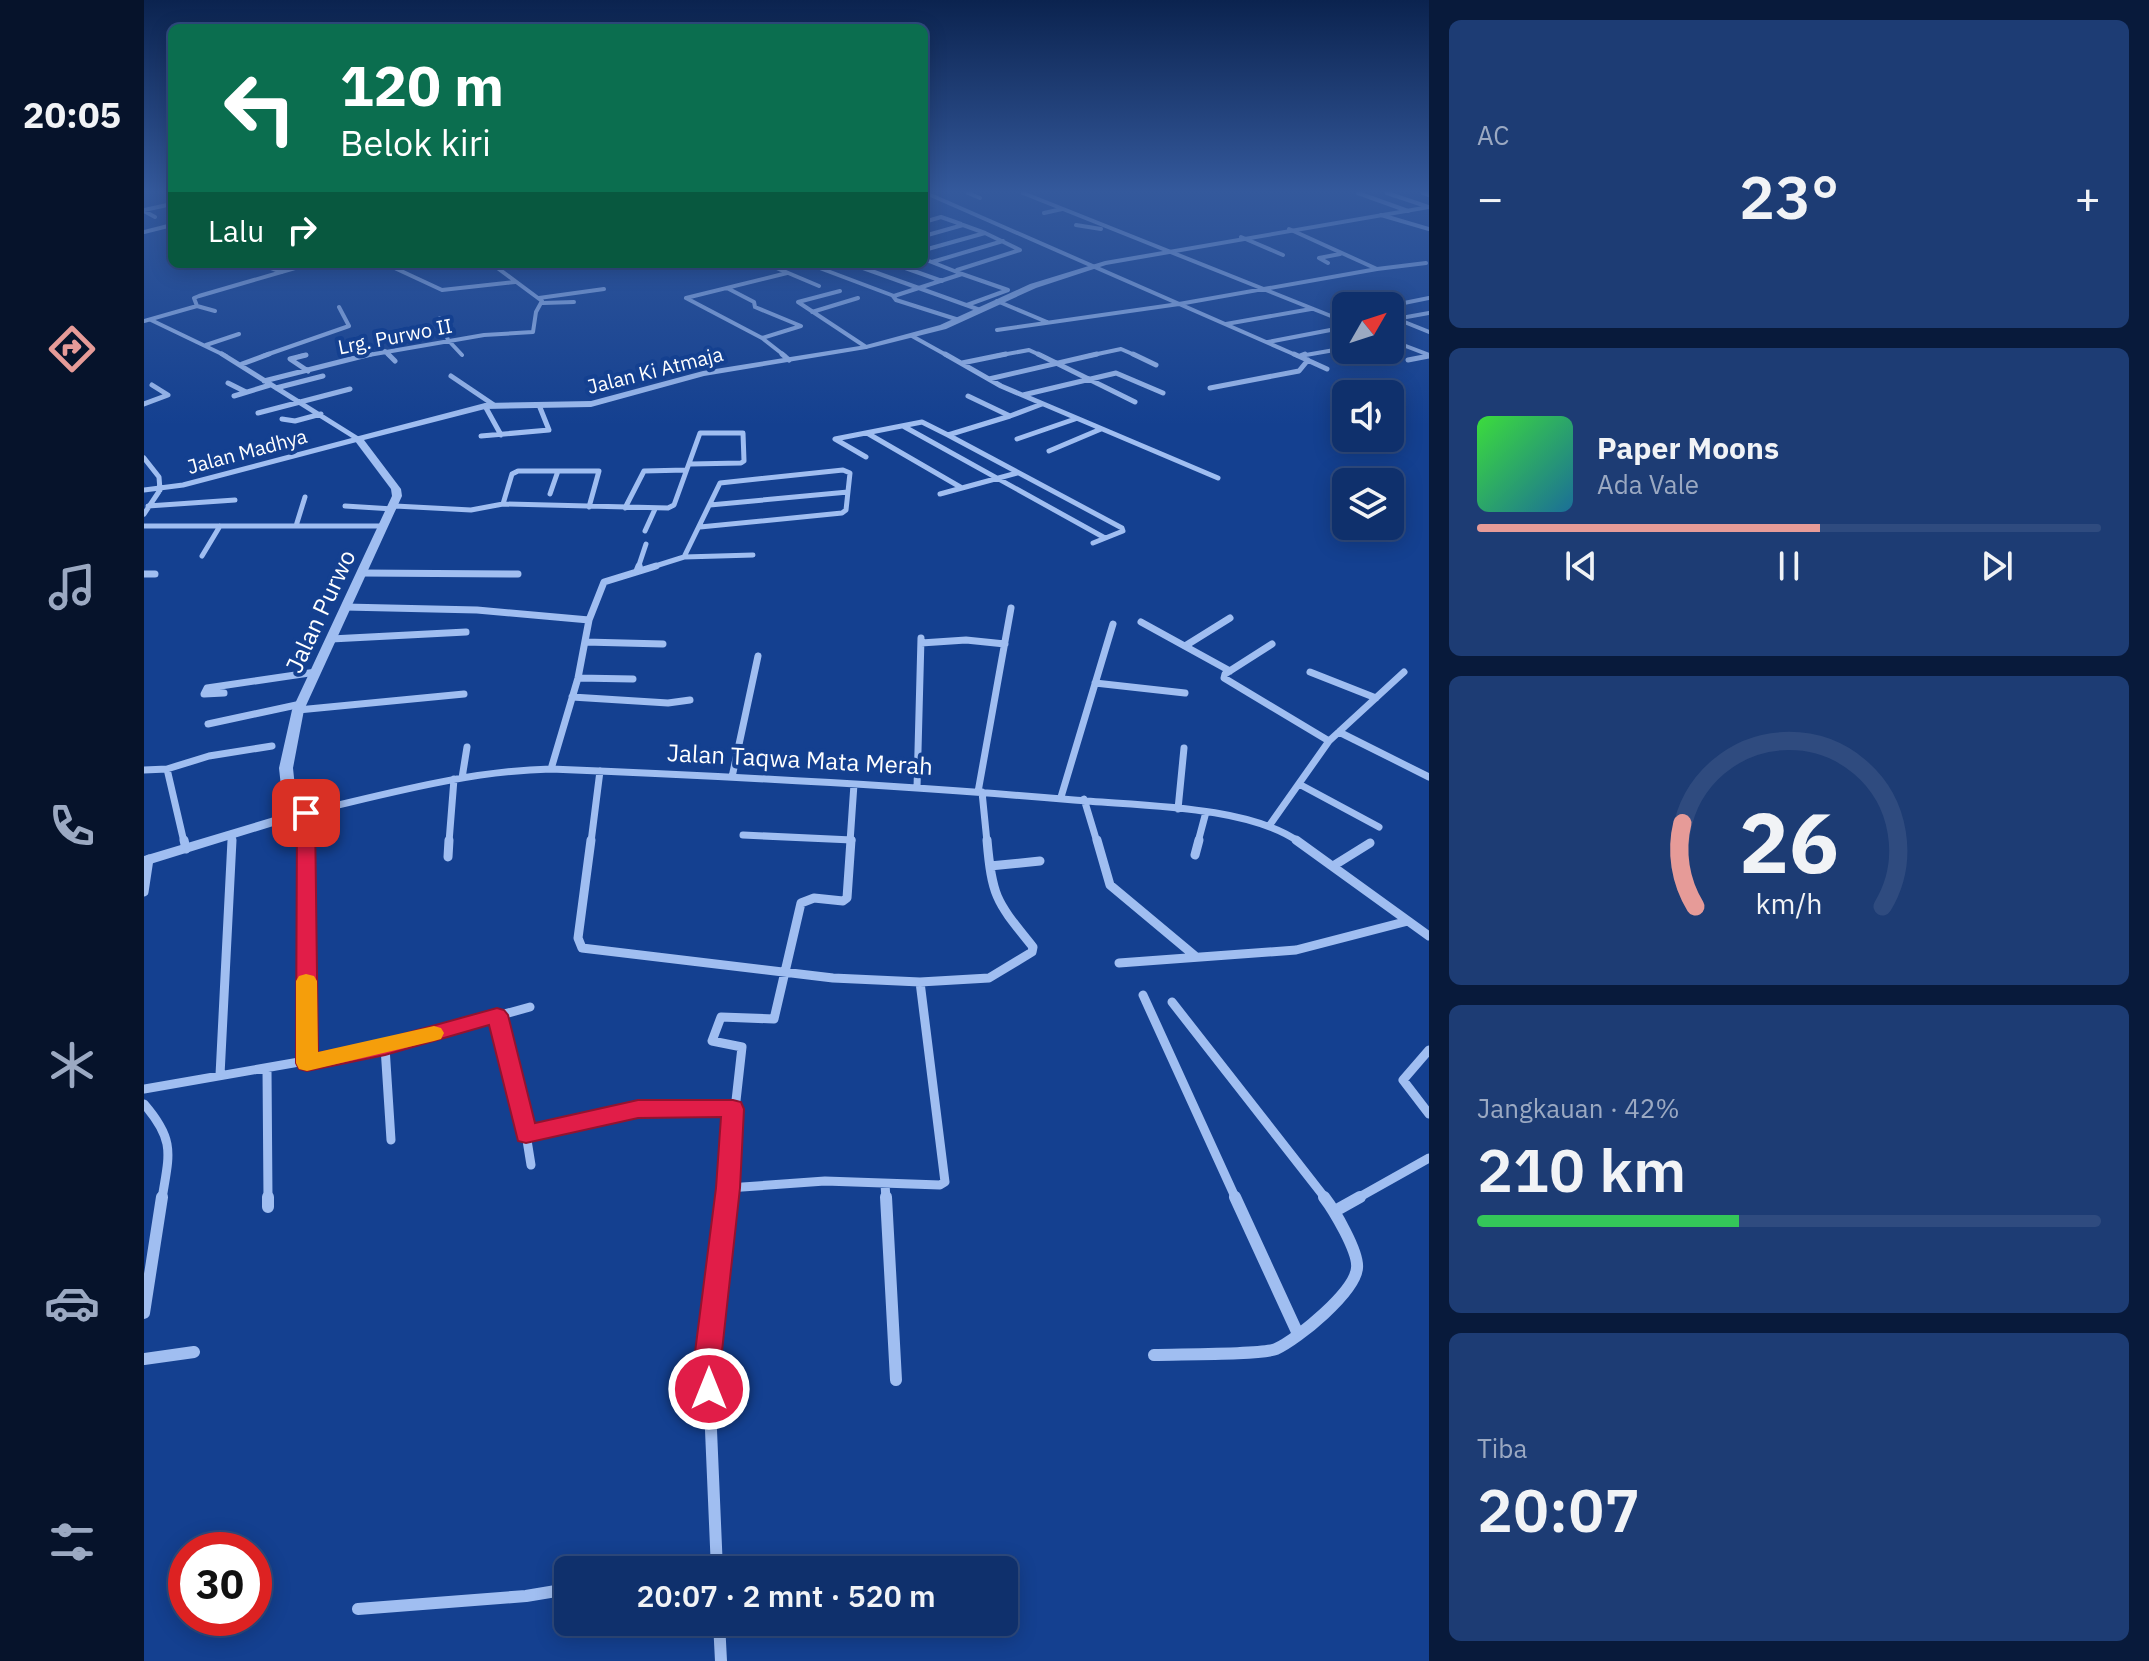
<!DOCTYPE html>
<html lang="id">
<meta charset="utf-8">
<style>
body{margin:0;font-family:"IBM Plex Sans",sans-serif;background:#1d3c74;color:#f1f3f6;height:100vh;display:flex;flex-direction:column;font-size:30px;white-space:nowrap}
*{box-sizing:border-box;margin:0}
p{font-size:26px;color:#9ba9c2}
.icon{flex:none;width:44px;height:44px;fill:none;stroke:currentColor;stroke-width:2;stroke-linecap:round;stroke-linejoin:round}
.map{position:relative;flex:1;overflow:hidden}
.side{display:flex;flex-direction:column;gap:20px;padding:20px;background:#081a3b;width:720px}
.side>*{flex:none}
.guide{position:absolute;left:24px;top:24px;width:760px;height:244px;border-radius:12px;box-shadow:0 4px 20px #0003,0 0 0 2px #2f4b7f;background:#0b6e4f;color:#fff;overflow:hidden}
.needle{width:52px;rotate:51deg}
.fabs{position:absolute;left:1188px;top:292px;display:grid;gap:16px}
.fabs a{display:grid;place-items:center;width:72px;height:72px;border-radius:12px;background:#0f306c;box-shadow:0 4px 20px #0003,0 0 0 2px #2f4b7f;font-size:40px}
.speed{position:absolute;left:24px;top:1532px;display:flex;gap:16px;font-size:40px;font-weight:700;text-align:center}
.speed>*{display:grid;place-content:center;width:104px;height:104px;border-radius:50%;background:#0f306c;box-shadow:0 4px 20px #0003,0 0 0 2px #2f4b7f;line-height:1}
.speed .limit{border:12px solid #d22;background:#fff;color:#111}
.pin{position:absolute;display:grid;place-items:center;width:68px;height:68px;color:#fff;margin:-34px;border-radius:16px;box-shadow:0 4px 12px #0006}
.me{position:absolute;width:88px;margin:-44px;rotate:0deg;stroke-linejoin:round;filter:drop-shadow(0 0 6px #0008)}
.turn{display:flex;align-items:center;gap:28px;height:168px;padding:0 40px;font-size:36px}
.turn .icon{width:104px;height:104px;stroke-width:2.5}
.turn b{display:block;font-size:56px;line-height:68px}
.then{display:flex;align-items:center;height:76px;padding:0 40px;background:#0003;gap:16px;font-size:30px}
.big{font-size:60px;font-weight:600;line-height:1.1}
.side .card{flex:1;display:flex;flex-direction:column;justify-content:center;gap:12px;min-width:0;padding:0 28px;border-radius:12px;background:#1d3c74}
.side .dial{align-items:center;gap:0}
.dial svg{height:208px;overflow:visible;fill:none;stroke:#2f4b7f;stroke-width:7;stroke-linecap:round;text-anchor:middle}
.dial text{fill:#f1f3f6;stroke:none}
.song{display:flex;align-items:center;gap:24px}
.cover{width:96px;height:96px;border-radius:12px;background:linear-gradient(135deg,hsl(120 70% 55%),hsl(200 70% 35%))}
.played{height:8px;border-radius:4px;background:linear-gradient(90deg,#e69b98 55%,#2f4b7f 55%)}
.keys{display:flex;justify-content:space-around;direction:ltr}
.heat{display:flex;justify-content:space-between;align-items:center;font-size:44px;direction:ltr}
.charge{height:12px;border-radius:6px;background:linear-gradient(90deg,#34c759 42%,#2f4b7f 0)}
.trip{position:absolute;left:410px;top:1556px;width:464px;height:80px;border-radius:12px;background:#0f306c;box-shadow:0 4px 20px #0003,0 0 0 2px #2f4b7f;font-weight:600;line-height:80px;text-align:center}
main{display:flex;flex:1;min-height:0}
.dock{display:flex;flex-direction:column;width:144px;justify-content:space-around;align-items:center;background:#06132b;color:#9ba9c2}
.dock .icon{width:56px;height:56px}
.dock .active{color:#e69b98}
.dock b{font-size:36px;color:#f1f3f6}
.map>svg:first-child{display:block}
.lines{fill:none;stroke-linecap:round;stroke-linejoin:round}
.minor-far4{stroke:#a0bef1;stroke-width:4}
.minor-far3{stroke:#a0bef1;stroke-width:5}
.minor-far2{stroke:#a0bef1;stroke-width:7}
.minor-far1{stroke:#a0bef1;stroke-width:9}
.minor{stroke:#a0bef1;stroke-width:12}
.tertiary{fill:#a0bef1;fill-rule:evenodd}
.route{fill:#e11d48;stroke:#92132f;stroke-width:2}
.slow{fill:#f59e0b}
.labels{text-anchor:middle;dominant-baseline:central;stroke-width:8;stroke-linejoin:round;paint-order:stroke}
.far-street-label{font-size:20px;fill:#fff;stroke:#144090}
.street-label{font-size:24px;fill:#fff;stroke:#144090}
</style>
<main>
<nav class="dock">
<b>20:05</b>
<svg class="icon active" aria-label="directions" viewBox="0 0 24 24"><path d="M12 3l9 9-9 9-9-9zM9 14v-3h6M13 9l2 2-2 2"/></svg>
<svg class="icon" aria-label="music" viewBox="0 0 24 24"><path d="M9 18V5l10-2v13"/><circle cx="6" cy="18" r="3"/><circle cx="16" cy="16" r="3"/></svg>
<svg class="icon" aria-label="phone" viewBox="0 0 24 24"><path d="M5 4h4l2 5-3 2q2 4 5 5l2-3 5 2v4C11 20 4 13 5 4z"/></svg>
<svg class="icon" aria-label="climate" viewBox="0 0 24 24"><path d="M12 3v18M4 7l16 10M4 17L20 7"/></svg>
<svg class="icon" aria-label="car" viewBox="0 0 24 24"><path d="M5 17H2v-5l4-1 3-4h7l3 4 3 1v5h-3M9 17h6M6 11h13"/><circle cx="7" cy="17" r="2"/><circle cx="17" cy="17" r="2"/></svg>
<svg class="icon" aria-label="filters" viewBox="0 0 24 24"><path d="M4 7h16M4 17h16"/><circle cx="9" cy="7" r="2"/><circle cx="15" cy="17" r="2"/></svg>
</nav>
<div class="map">
<svg width="1285" height="1661" viewBox="0 0 1285 1661">
<rect width="100%" height="100%" fill="#144090"/>
<g class="lines">
<!-- minor-far4 -->
<path class="minor-far4" d="M782,193l372,163
M824,193l12,5
M879,193l323,129
M1214,193l50,18
M1243,193l42,14
M1279,193l6,2
M0,210l28,-6
M0,211l11,6
M900,213l18,-4
M1237,215l48,14
M780,222l17,-5 20,7
M932,225l25,4
M0,232l28,-7
M780,236l39,-11 22,8 -61,17
M1097,237l42,18
M788,262l71,-21
M1184,263l-9,-5 21,-4
M84,264h13
M116,264l22,8
M242,264l56,26 73,-8
M623,264l52,22
M665,264l85,32 68,-22 -38,-15
M708,264l128,46
M750,264l48,17
M1233,269l49,-6
M813,270l63,-20 -35,-17
M818,274l46,16 -41,15
M583,288l27,14 1,5 46,19 -39,12
M696,291l-42,11 68,45
M749,296l3,4 63,20
M395,298l65,-9
M853,301l50,21
M399,303l31,-1
M53,306l18,5
M1245,306l40,-8
M668,312l46,-14
M296,318l8,22 14,15
M1253,319l32,13
M7,320l75,36
M1246,320l39,-7
M0,321l53,-15 -3,-8 5,-2 110,-32
M1082,324l85,-15
M853,330l182,-26 198,-35 -88,-40
M768,336l36,20
M1246,340l39,15
M1124,342l78,-15
M62,345l33,-11
M241,351l5,5
M119,356l86,-30 -10,-19
M156,356l6,-1
M219,356l121,-21 49,-3 3,-20 6,-11 -50,-37
M641,356l-23,-18 -76,-40 101,-25
M852,356l33,-6 13,6
M944,356l33,-7 16,7
M1156,356l46,-8"/>
<!-- minor-far3 -->
<path class="minor-far3" d="M78,354l136,85
M244,354l7,7
M638,354l7,6
M801,354l56,32 217,92
M894,354l97,48
M989,354l23,11
M1150,354l33,15
M162,355l-16,4 18,12
M1156,356l5,-2
M1264,360l21,-4
M818,363l44,-9
M98,364l27,-10
M307,376l43,29
M845,379l108,-25
M120,381l107,-27
M84,383l18,9
M132,388l47,-12
M1066,388l89,-17 9,-11
M879,395l93,-22 47,20
M90,396l36,-11
M824,396l42,20 32,-12
M0,404l24,-9 -16,-10
M341,406l16,29
M114,413l92,-24
M138,419l13,2 26,-7
M759,426l202,112
M723,433l95,55
M804,435l174,93 1,3 -30,12
M337,436l68,-6 -10,-25
M873,439l58,-20
M905,451l52,-22
M722,457l-31,-18 87,-17 26,13 62,-19
M0,458l15,19 1,13
M0,490l39,-5 175,-46
M406,494l8,-23
M796,494l77,-21
M359,504l9,-30 6,-3h81l-10,36
M566,505l138,-13
M4,506l87,-6
M201,506l48,3
M251,506l76,4 32,-6 165,4 6,-3 26,-72h43l1,28 -3,2 -50,1
M481,508l19,-37 42,-1
M0,514l16,-24
M0,526h240
M152,526l9,-29
M501,531l10,-22
M58,556l18,-30
M540,557l69,-2
M494,568l8,-24
M505,568l35,-11 36,-74 123,-13 7,3 -4,37 -4,3 -142,14"/>
<!-- minor-far2 -->
<path class="minor-far2" d="M493,571l2,-5
M217,573l157,1
M0,574h11
M201,607l132,3 112,10
M997,622l89,49
M187,639l135,-7
M441,642l78,2
M777,643l45,-3 39,4
M1041,646l45,-28
M1166,672l66,26
M434,678l55,1
M951,683l90,10
M80,693l-20,1 3,-6 109,-16
M428,697l96,6 22,-3
M154,710l166,-16
M64,724l93,-20
M1195,732l90,45
M1185,741l75,-69
M23,769l42,-13 63,-10
M407,769l27,-91 11,-58 15,-38 52,-16
M0,770l23,-1 17,73
M588,777l26,-121
M318,778l5,-31
M1155,784l80,43
M773,788l4,-150
M834,792l33,-184
M838,792l5,50
M917,797l52,-173
M940,799l13,43
M1034,809l6,-61
M162,813v29
M147,816c86,-19 172,-45 260,-47 174,7 349,16 523,31 64,6 173,5 225,42
M1125,826l60,-85 -105,-63 1,-4 47,-30
M599,835l109,5
M88,842v-8
M305,842l5,-63
M447,842l9,-71
M706,842l4,-58
M1054,842l8,-30"/>
<!-- minor-far1 -->
<path class="minor-far1" d="M40,840l2,9
M162,840l1,223
M447,840l-13,98 4,10 251,30 87,4 69,-4 43,-26 1,-5c-36,-45 -41,-48 -46,-107
M953,840l13,45 85,71
M1152,840l133,96
M1051,855l4,-15
M304,857l1,-17
M846,866l50,-5
M1189,866l37,-23
M0,892l5,-33
M975,963l177,-13 112,-29
M999,995l93,204
M1028,1002l154,197
M353,1015l29,119 112,-25h95
M241,1047l6,93
M1285,1050l-26,30 26,34
M123,1069l1,130
M76,1075l12,-235
M0,1089l241,-42 145,-40
M0,1104c32,37 25,50 18,95
M382,1134l5,31
M741,1184l1,15
M584,1188l97,-7 115,4 5,-3 -25,-200
M581,1199l17,-152 -30,-6 9,-24 53,2 27,-116 13,-5 29,3 4,-3 4,-58
M1212,1199l73,-41"/>
<!-- minor -->
<path class="minor" d="M124,1197v10
M742,1197l10,183
M1091,1197l63,137
M1191,1211l25,-14
M0,1313l18,-116
M1010,1355c22,-1 108,0 122,-6 22,-10 79,-57 81,-81 2,-16 -23,-58 -33,-71
M0,1359l50,-7
M545,1570l28,-4
M573,1570l-9,-210 18,-163
M214,1609l168,-13 42,-7
M575,1622l2,39"/>
<!-- tertiary -->
<path class="tertiary" d="M1285,205v4l-323,56 -70,23 -90,41 -80,20 -162,27 -113,31 -106,2 -121,31 37,49 1,7 -98,214 -11,58 5,48 -2,3 -152,47v-10l140,-42 -5,-46 13,-58 100,-214 -1,-7 -36,-48v-4l130,-34 106,-2 112,-30 163,-26 74,-20 90,-41 75,-23z"/>
</g>
<!-- sky -->
<linearGradient id="sky" x2="0" y2="1"><stop stop-color="#0b234f"/><stop offset="0.45" stop-color="#34599c"/><stop offset="1" stop-color="#34599c" stop-opacity="0"/></linearGradient>
<rect width="1285" height="425" fill="url(#sky)"/>
<!-- route -->
<path class="route" d="M162,807l9,6 3,240 67,-14 112,-31 7,2 4,5 27,108 103,-23h95l8,2 3,7 -4,79 -19,172 1,29 -4,8 -9,4 -9,-4 -4,-8 -2,-29 22,-172 5,-71 -83,1 -112,25 -8,-2 -29,-116 -104,30 -78,16 -8,-2 -3,-6 1,-250z"/>
<!-- slow -->
<path class="slow" d="M162,974l8,2 3,5 1,71 116,-26 7,2 3,5 -3,6 -7,2 -127,30 -8,-2 -3,-6v-82l3,-5z"/>
<g class="labels">
<!-- far-street labels -->
<g class="far-street-label">
<text transform="translate(251 336) rotate(-11)">Lrg. Purwo II</text>
<text transform="translate(511 370) rotate(-14)">Jalan Ki Atmaja</text>
<text transform="translate(103 451) rotate(-15)">Jalan Madhya</text>
</g>
<!-- street labels -->
<g class="street-label">
<text transform="translate(176 611) rotate(-65)">Jalan Purwo</text>
<text transform="translate(656 759) rotate(3)">Jalan Taqwa Mata Merah</text>
</g>
</g>
</svg>
<div class="fabs">
<a><svg class="needle" viewBox="-14 -14 28 28"><path d="M0-13l5 13h-10z" fill="#e53935"/><path d="M0 13l5-13h-10z" fill="#9ba9c2"/></svg></a>
<a><svg class="icon" aria-label="sound" viewBox="0 0 24 24"><path d="M4 9h4l5-4v14l-5-4H4zM17 9q2 3 0 6"/></svg></a>
<a><svg class="icon" aria-label="layers" viewBox="0 0 24 24"><path d="M12 4l9 5-9 5-9-5zM3 14l9 5 9-5"/></svg></a>
</div>
<div class="speed"><div class="limit">30</div></div>
<div class="pin" style="left:162px;top:813px;background:#d93025"><svg class="icon" aria-label="arrive" viewBox="0 0 24 24"><path d="M6 21V4h12l-3 4 3 4H6"/></svg></div>
<svg class="me" style="left:565px;top:1389px" viewBox="-20 -20 40 40"><circle r="17" fill="#e11d48" stroke="#fff" stroke-width="3"/><path d="M0-11L8 9 0 5-8 9z" fill="#fff"/></svg>
<div class="trip">20:07 · 2 mnt · 520 m</div>
<div class="guide">
<div class="turn"><svg class="icon" aria-label="left" viewBox="0 0 24 24"><path d="M17 20v-9H6M10 6l-5 5 5 5"/></svg><div><b>120 m</b>Belok kiri</div></div>
<div class="then">Lalu<svg class="icon" aria-label="right" viewBox="0 0 24 24"><path d="M7 20v-9h11M14 6l5 5-5 5"/></svg></div>
</div>
</div>
<section class="side">
<div class="card"><p>AC</p>
<div class="heat"><a>−</a><b class="big">23°</b><a>+</a></div>
</div>
<div class="card">
<div class="song"><i class="cover"></i><div><b>Paper Moons</b><p>Ada Vale</p></div></div>
<div class="played"></div>
<div class="keys"><svg class="icon" aria-label="previous" viewBox="0 0 24 24"><path d="M18 5L8 12l10 7zM5 5v14"/></svg><svg class="icon" aria-label="pause" viewBox="0 0 24 24"><path d="M8 5v14M16 5v14"/></svg><svg class="icon" aria-label="next" viewBox="0 0 24 24"><path d="M6 5l10 7-10 7zM19 5v14"/></svg></div>
</div>
<div class="card dial"><svg viewBox="0 0 100 80">
<path d="M14 69A42 42 0 1 1 86 69"/>
<path d="M14 69A42 42 0 0 1 9 37" stroke="#e69b98"/>
<text x="50" y="56" font-size="32" font-weight="700">26</text>
<text x="50" y="72" font-size="11">km/h</text>
</svg></div>
<div class="card"><p>Jangkauan · 42%</p><b class="big">210 km</b><div class="charge"></div></div>
<div class="card"><p>Tiba</p><b class="big">20:07</b></div>
</section>
</main>
